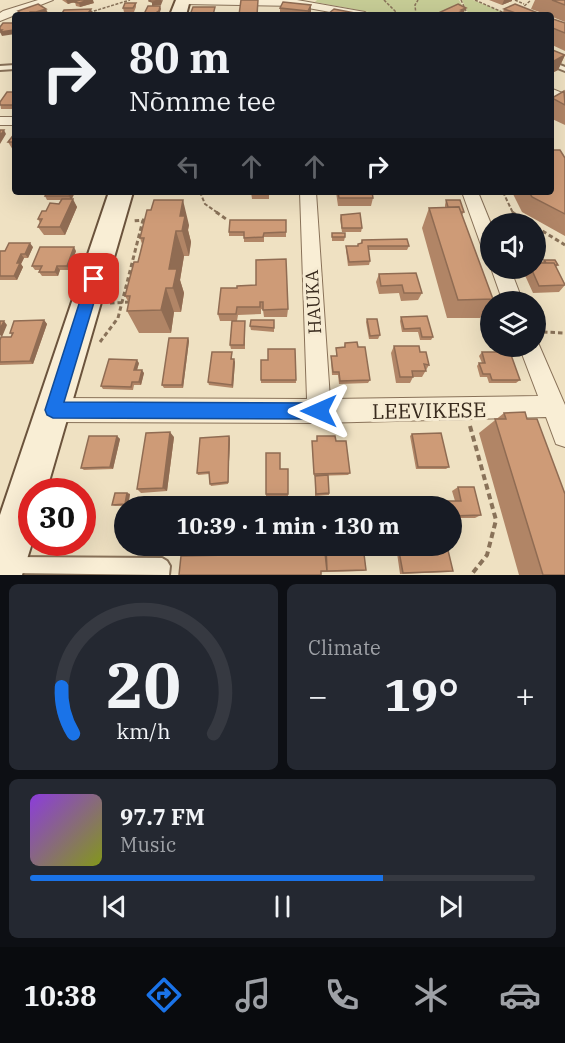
<!DOCTYPE html>
<meta charset="utf-8">
<style>
body{margin:0;font-family:"IBM Plex Serif",serif;background:#242831;color:#f1f3f6;height:100vh;display:flex;flex-direction:column;font-size:22px;white-space:nowrap}
*{box-sizing:border-box;margin:0}
p{font-size:20px;color:#9ea1a6}
.icon{flex:none;width:33px;height:33px;fill:none;stroke:currentColor;stroke-width:2;stroke-linecap:round;stroke-linejoin:round}
.map{position:relative;height:575px;overflow:hidden}
.sheet{display:flex;flex-direction:column;gap:9px;padding:9px;background:#0d0f14;flex:1}
.sheet>*{flex:none}
.top-card{position:absolute;left:12px;top:12px;width:542px;height:183px;border-radius:6px;box-shadow:0 6px 24px #0002;background:#171b24;color:#f1f3f6;overflow:hidden}
.fabs{position:absolute;left:480px;top:213px;display:grid;gap:12px}
.fabs a{display:grid;place-items:center;width:66px;height:66px;border-radius:50%;background:#171b24;box-shadow:0 6px 24px #0002;font-size:30px}
.speed{position:absolute;left:18px;top:478px;display:flex;gap:12px;font-size:30px;font-weight:700;text-align:center}
.speed>*{display:grid;place-content:center;width:78px;height:78px;border-radius:50%;background:#171b24;box-shadow:0 6px 24px #0002;line-height:1}
.speed .limit{border:9px solid #d22;background:#fff;color:#111}
.pin{position:absolute;display:grid;place-items:center;width:51px;height:51px;color:#fff;margin:-26px;border-radius:12px;box-shadow:0 3px 9px #0006}
.me{position:absolute;width:66px;margin:-33px;rotate:270deg;stroke-linejoin:round;filter:drop-shadow(0 0 4px #0008)}
.turn{display:flex;align-items:center;gap:21px;height:126px;padding:0 18px;font-size:27px}
.turn .icon{width:78px;height:78px;stroke-width:2.5}
.turn b{display:block;font-size:42px;line-height:51px}
.lanes{display:flex;align-items:center;height:57px;padding:0 18px;background:#0003;justify-content:center;gap:30px;direction:ltr}
.lanes .off{opacity:.35}
.big{font-size:45px;font-weight:800;line-height:1.1}
.sheet .tile{flex:1;display:flex;flex-direction:column;justify-content:center;gap:9px;min-width:0;padding:0 21px;border-radius:9px;background:#242831}
.sheet .dial{align-items:center;gap:0}
.dial svg{height:156px;overflow:visible;fill:none;stroke:#363941;stroke-width:7;stroke-linecap:round;text-anchor:middle}
.dial text{fill:#f1f3f6;stroke:none}
.song{display:flex;align-items:center;gap:18px}
.cover{width:72px;height:72px;border-radius:9px;background:linear-gradient(135deg,hsl(270 70% 55%),hsl(70 70% 35%))}
.played{height:6px;border-radius:3px;background:linear-gradient(90deg,#1a73e8 70%,#363941 70%)}
.keys{display:flex;justify-content:space-around;direction:ltr}
.heat{display:flex;justify-content:space-between;align-items:center;font-size:33px;direction:ltr}
.sheet .tiles{flex:1;display:grid;gap:9px;grid-template-columns:1fr 1fr}
.tile:last-child{grid-column:span 2}
.trip{position:absolute;left:114px;top:496px;width:348px;height:60px;border-radius:30px;background:#171b24;box-shadow:0 6px 24px #0002;font-weight:800;line-height:60px;text-align:center}
.dock{display:flex;height:96px;justify-content:space-around;align-items:center;background:#090b0e;color:#9ea1a6}
.dock .icon{width:42px;height:42px}
.dock .on{color:#1a73e8}
.dock b{font-size:27px;color:#f1f3f6}
.map>svg:first-child{display:block}
.green{fill:#c7cd96}
.lines{fill:none;stroke-linecap:round;stroke-linejoin:round}
.lane-casing{stroke:#897259;stroke-width:4}
.street-casing{stroke:#897259;stroke-width:2}
.secondary-casing{stroke:#6b533c;stroke-width:4}
.path-far3{stroke:#897259;stroke-width:1.5;stroke-dasharray:3 1.5;stroke-linecap:butt}
.path-far2{stroke:#897259;stroke-width:2;stroke-dasharray:4 2;stroke-linecap:butt}
.path-far1{stroke:#897259;stroke-width:3;stroke-dasharray:4.5 3;stroke-linecap:butt}
.path{stroke:#897259;stroke-width:4;stroke-dasharray:6 4;stroke-linecap:butt}
.lane{fill:#f9eed5;fill-rule:evenodd}
.street{fill:#f9eed5;fill-rule:evenodd}
.secondary{fill:#f9eed5;fill-rule:evenodd}
.wall{fill:#b18566}
.shaded-wall{fill:#906c53}
.building{fill:#ce9b77;stroke:#906c53;stroke-width:1.5}
.route{fill:#1a73e8;stroke:#114b97;stroke-width:1.5}
.labels{text-anchor:middle;dominant-baseline:central;stroke-width:6;stroke-linejoin:round;paint-order:stroke}
.street-label{font-size:18px;fill:#382a1d;stroke:#f6ebd2}
.near-street-label{font-size:21px;fill:#382a1d;stroke:#f6ebd2}
</style>
<div class="map">
<svg width="565" height="575" viewBox="0 0 565 575">
<rect width="100%" height="100%" fill="#efe1c2"/>
<!-- green -->
<path class="green" d="M317,0h142l7,12 -9,-4 -13,7h-59l-70,-13z
M462,0h11l33,13 -6,2h-31z"/>
<g class="lines">
<defs>
<path id="lane" d="M550,61l15,6v4l-15,-6z
M15,65v4l-15,1v-4z
M10,557l152,1 5,3 3,5 -1,9 -159,-2 -5,-3 -3,-5 3,-5z"/>
<path id="street" d="M38,0h15l-53,21v-8l3,-2z
M179,0h118l68,12 5,3h-23l-50,-9 -114,-2z
M550,88l15,6v9l-15,-6z
M0,117h15v8h-15z
M300,192h16l14,207 208,-3 -19,-50h17v-8l29,67v42l-9,-3 -10,-27 -227,6 -266,-1 -8,-4 -4,-8 4,-8 8,-4 254,1z
M462,192h16l13,32 -1,28 -6,-2 -3,-5z
M491,268h19l13,34h-20z"/>
<path id="secondary" d="M176,0h14l-4,15h-16z
M109,192h24l-87,300h-14v51l-10,32h-22v-60z"/>
</defs>
<!-- lane casing -->
<use href="#lane" class="lane-casing"/>
<!-- street casing -->
<use href="#street" class="street-casing"/>
<!-- secondary casing -->
<use href="#secondary" class="secondary-casing"/>
<!-- path-far3 -->
<path class="path-far3" d="M384,0l15,15
M461,0l7,15
M475,0l34,15
M515,0l9,4
M521,9l10,-9
M81,15l49,-15
M416,15l-1,-10 3,-5"/>
<!-- path-far2 -->
<path class="path-far2" d="M200,192l5,12 13,9
M503,192l10,21"/>
<!-- path-far1 -->
<path class="path-far1" d="M216,212l10,7
M512,212l17,12
M536,227l29,18
M110,303l21,-1
M543,332l22,1
M100,342l18,-24 25,-98 -10,1"/>
<!-- path -->
<path class="path" d="M470,426l26,94 -9,35 -16,20"/>
<!-- lane -->
<use href="#lane" class="lane"/>
<!-- street -->
<use href="#street" class="street"/>
<!-- secondary -->
<use href="#secondary" class="secondary"/>
</g>
<!-- wall -->
<path class="wall" d="M62,0h17l15,3 -14,4 -4,-1 -1,-4 -7,2z
M489,0h23v1l-10,4z
M535,0h30v22l-15,-6v-1h-2l-17,-6z
M283,2l28,10 -2,3h-29v-7z
M136,3v4l-2,5h-10l-1,-4z
M504,9l39,6h-41z
M550,18l15,5v28l-15,-7z
M550,49l15,6 -7,15 -8,4z
M565,91v34l-15,-7v-17l2,-3z
M15,92v17h-14l-1,-7z
M15,133v17h-2l-5,-8z
M565,158v78l-43,-24 -10,-20h38z
M47,192h28l-3,7 5,8 -12,28h-21l-6,-8 2,-4 -2,-4 8,-8 13,-7 2,-4h-14l-2,-4z
M249,192h25h-5v7h-17l-1,-7z
M336,192h36l1,6 -2,8h-33z
M446,200l18,12 -2,3 31,84 -3,3 -10,16h-33l-25,-90 7,-20 16,-1v-2z
M341,215l21,13 -1,4h-19l-2,-13z
M286,220v17h-22v5h-20v-6h-15v-4z
M189,225l-1,5 3,12 -2,14h-5l-4,24 4,13 -3,19h-7l-3,21h-32l-12,-22 2,-8 -4,-7 13,-34 4,-18 -2,-6z
M332,233l13,4 -1,4h-12z
M362,240l47,6 -2,4h-39l2,11 -1,4 -21,1 -2,-16v-4h12l3,-3z
M33,247l-5,11h-4l-3,6 2,3 -6,13h-17v-29z
M76,251l-7,19h-9l-2,6h-16l-3,-4 1,-2h-5l-3,-4z
M544,260l14,5 -2,2 9,17v1l-6,7 -26,1 -10,-22 2,-3h11z
M379,274l43,19 -4,7 -17,1 -2,-8 -20,1 -3,-12z
M221,288l67,21 -1,8h-23l-1,-7 -2,-1v5l-23,1 -1,6h8v28h-14l-1,-4 2,-24h-12l-2,-7z
M401,317l32,20 -2,3h-11l-2,-8h-16l-2,-11z
M367,319l13,16 -2,4h-9l-3,-17z
M44,320l3,4 -14,40 -33,1v-25l11,-3 1,-2 -2,-2z
M274,320v12l-23,-2 -1,-4z
M188,338l1,3 -6,47h-19l-2,-3z
M345,343l13,4 12,33 -2,3 -29,1 -1,-9h-6l-1,-16v-3h5v-8l8,-1z
M394,346l26,6 9,13 -7,12h-9l-3,6h-14l-5,-30z
M295,349l1,34h-35v-3l7,-20z
M482,352l38,28 -4,3h-27l-2,-6h-7l-3,-11 2,-3h3l-3,-7z
M232,355v4l3,3 -2,26 -24,-3 -1,-3z
M139,363l-2,7 7,3 -3,12h-7l-1,5 -30,-1 -2,-3z
M504,413l61,162h-46l-40,-142z
M412,434l37,33 -3,2h-30l-6,-33z
M117,436l3,3 -7,30 -29,1 -3,-2z
M229,436l1,3 -2,45 -17,2 -1,-2 -1,-10 -11,1 -1,-2z
M317,436l19,5 14,32 -2,2 -34,1 -2,-32v-3h5z
M174,437l-7,54 -26,2 -4,-4z
M280,469h8v27h-22v-2z
M315,476l14,17v2l-14,1z
M458,487l23,28 -6,3h-23v-11h-14v-2l5,-4h12l-3,-10z
M127,493l3,1 -2,12h-13l-3,-1z
M324,546h39l3,24 -3,1 -37,1 -147,3 146,-22z
M396,546h51l2,26 -49,2z"/>
<!-- shaded-wall -->
<path class="shaded-wall" d="M66,0h13l-11,4z
M89,0h4l1,3 -14,4 -1,-4z
M163,0l-2,5 -9,1v-4z
M504,0h8v1l-10,4z
M311,5v7l-2,3h-1v-4z
M160,6l1,3 -2,6h-5v-1z
M466,8l-4,7h-9l8,-5z
M46,9l2,4 -7,2h-16z
M91,9l2,6h-6z
M15,29v5l-13,2 -2,-4z
M565,55l-7,15 -8,4v-6l4,-7z
M4,130l2,4 -6,10v-8z
M71,192h4l-4,8 -2,-4z
M73,199l4,8 -12,28 -5,-8z
M183,200l6,25 -1,5 3,12 -2,14 -7,-25 -2,-15z
M176,231l8,25 -4,24 4,13 -3,19 -8,-24 -4,-19z
M30,243l3,4 -5,11 -3,-4z
M74,247l2,4 -7,19 -2,-4z
M21,254l3,4 -3,6 2,3 -6,13 -3,-4 3,-13z
M57,266l3,4 -2,6 -3,-4z
M166,288l8,24 -3,21 -10,-23z
M44,320l3,4 -14,40 -3,-3z
M4,321l3,4 -5,12 -2,-2v-6z
M188,338l1,3 -6,47 -1,-3z
M234,359l1,3 -2,26 -1,-3z
M137,360l2,3 -3,10 -2,-3z
M142,370l2,3 -3,12 -2,-3z
M170,432l4,5 -7,54 -4,-3z
M117,436l3,3 -7,30 -3,-2z
M229,436l1,3 -2,45v-2z
M127,493l3,1 -2,12 -3,-2z"/>
<!-- building -->
<path class="building" d="M80,0h9l-10,3 -5,-1z
M149,0h12l-1,1 -8,1 -3,-1z
M241,0h17l-1,15h-18z
M552,0h13v5z
M283,2l28,3 -3,6 -28,-3z
M125,3h11l-3,5h-10z
M38,4l8,5 -10,3h-6l-2,2 -4,1 -6,-4z
M458,4l8,4 -5,2 2,1 -10,4h-19z
M515,4l28,11h-22l-17,-6z
M148,6h12l-1,5 -5,3h-10z
M193,7h22l-2,8h-23z
M91,9l-4,6h-26l3,-5z
M334,9l26,5 -1,1 -31,-1z
M30,12l9,1 -2,2h-10z
M550,18l15,5v10l-15,-6z
M3,23h12v6l-1,1 -14,2 2,-2h-2v-3z
M550,49l15,6 -11,6 -4,-1z
M564,91l1,14 -13,-7z
M7,92h8v13h-15v-3z
M0,130h4l-4,6z
M15,133v9h-7z
M550,150h10l5,8v56l-33,-17 -3,-5h21z
M47,192h24l-2,4h-24z
M338,192h34l1,6h-34z
M62,199h11l-13,28h-22l4,-8h-4l4,-8h4l4,-8 9,1z
M154,200h29l-3,16h5l-3,15h-6l-7,38h8l-4,19h-7l-5,22 -34,1 3,-15h-5l9,-34h4l6,-24h-4l7,-28h4z
M446,200h14l4,12h-3l-2,-5h-11z
M459,207l34,92 -35,1 -29,-92z
M360,213l2,15h-20l-1,-13z
M230,220h56v12l-22,1 -1,4 -19,1v-6h-15z
M332,233h13v4h-13z
M407,239l2,7h-41l2,15 -21,1 -3,-16h12v-2l4,-1v-3z
M9,243h21l-5,11h-4l-4,9h3l-6,13h-14v-25h5z
M40,247h34l-7,19h-10l-2,6h-16l3,-6h-10z
M286,259l2,50 -25,1v-8h-3v5h-23l-1,7h-18l3,-26h16v-2l19,-1v-25z
M544,260h11l3,5h-3l-1,-2h-8z
M536,263h18l11,22 -26,1 -8,-18h5z
M416,273l6,20h-18l-2,-8 -21,1 -2,-12z
M427,316l6,21h-11l-2,-9 -16,1 -3,-12z
M367,319h10l3,16 -10,1z
M44,320l-14,41 -30,1v-22l1,-3h10l2,-4h-3l4,-12z
M251,320h23v8l-24,-2z
M0,321h4l-4,8z
M232,321h13l-1,24h-14z
M169,338h19l-6,47h-20z
M357,342l1,5h7l5,33 -30,1 -1,-9h-6l-2,-16h6l-1,-8 9,-1v-4z
M394,346h25l1,6h6l3,13 -5,-1 2,7h-14l1,6h-13z
M268,349h27l1,31h-35v-20h7z
M212,352h20l-1,7h3l-2,26 -24,-3z
M482,352h28l10,28h-28l-2,-6h-7l-4,-11h6z
M109,359l28,1 -3,10h8l-3,12h-7l-1,5 -30,-1z
M525,412l2,7h10l28,75v81h-22l-48,-156h11l-2,-6z
M170,432l-7,56 -26,1 9,-56z
M441,433l8,34h-31l-6,-33z
M89,436h28l-7,31 -29,1z
M229,436l-1,46 -18,2 -1,-12 -12,1 3,-35z
M317,436h18l1,5h10l4,32 -36,1 -2,-33h5z
M266,453h14v16h8v25h-22z
M328,475l1,18 -13,1 -1,-18z
M458,487h16l7,28 -29,1v-9h-8l-1,-6h18z
M115,493h12l-2,11 -13,1z
M405,506h25v1h-24z
M326,546h37l3,24 -39,1z
M398,546h49l6,25 -50,2z
M325,553l2,18h-6v4h-142l2,-19z"/>
<!-- route -->
<path class="route" d="M94,274l7,5 -37,123 255,1 6,2 2,6 -2,6 -6,2 -266,-1 -6,-3 -2,-5 42,-131z"/>
<g class="labels">
<!-- street labels -->
<g class="street-label">
<text transform="translate(313 302) rotate(-93)">HAUKA</text>
</g>
<!-- near-street labels -->
<g class="near-street-label">
<text transform="translate(429 410) rotate(-1)">LEEVIKESE</text>
</g>
</g>
</svg>
<div class="fabs">
<a><svg class="icon" aria-label="sound" viewBox="0 0 24 24"><path d="M4 9h4l5-4v14l-5-4H4zM17 9q2 3 0 6"/></svg></a>
<a><svg class="icon" aria-label="layers" viewBox="0 0 24 24"><path d="M12 4l9 5-9 5-9-5zM3 14l9 5 9-5"/></svg></a>
</div>
<div class="speed"><div class="limit">30</div></div>
<div class="pin" style="left:94px;top:279px;background:#d93025"><svg class="icon" aria-label="arrive" viewBox="0 0 24 24"><path d="M6 21V4h12l-3 4 3 4H6"/></svg></div>
<svg class="me" style="left:319px;top:411px" viewBox="-20 -20 40 40"><path d="M0-17L14 15 0 8-14 15z" fill="#1a73e8" stroke="#fff" stroke-width="4"/></svg>
<div class="trip">10:39 · 1 min · 130 m</div>
<div class="top-card">
<div class="turn"><svg class="icon" aria-label="right" viewBox="0 0 24 24"><path d="M7 20v-9h11M14 6l5 5-5 5"/></svg><div><b>80 m</b>Nõmme tee</div></div>
<div class="lanes"><svg class="icon off" aria-label="left" viewBox="0 0 24 24"><path d="M17 20v-9H6M10 6l-5 5 5 5"/></svg><svg class="icon off" aria-label="ahead" viewBox="0 0 24 24"><path d="M12 20V5M6 11l6-6 6 6"/></svg><svg class="icon off" aria-label="ahead" viewBox="0 0 24 24"><path d="M12 20V5M6 11l6-6 6 6"/></svg><svg class="icon" aria-label="right" viewBox="0 0 24 24"><path d="M7 20v-9h11M14 6l5 5-5 5"/></svg></div>
</div>
</div>
<section class="sheet">
<div class="tiles">
<div class="tile dial"><svg viewBox="0 0 100 80">
<path d="M14 69A42 42 0 1 1 86 69"/>
<path d="M14 69A42 42 0 0 1 8 45" stroke="#1a73e8"/>
<text x="50" y="56" font-size="32" font-weight="700">20</text>
<text x="50" y="72" font-size="11">km/h</text>
</svg></div>
<div class="tile"><p>Climate</p>
<div class="heat"><a>−</a><b class="big">19°</b><a>+</a></div>
</div>
<div class="tile">
<div class="song"><i class="cover"></i><div><b>97.7 FM</b><p>Music</p></div></div>
<div class="played"></div>
<div class="keys"><svg class="icon" aria-label="previous" viewBox="0 0 24 24"><path d="M18 5L8 12l10 7zM5 5v14"/></svg><svg class="icon" aria-label="pause" viewBox="0 0 24 24"><path d="M8 5v14M16 5v14"/></svg><svg class="icon" aria-label="next" viewBox="0 0 24 24"><path d="M6 5l10 7-10 7zM19 5v14"/></svg></div>
</div>
</div>
</section>
<nav class="dock">
<b>10:38</b>
<svg class="icon on" aria-label="directions" viewBox="0 0 24 24"><path d="M12 3l9 9-9 9-9-9zM9 14v-3h6M13 9l2 2-2 2"/></svg>
<svg class="icon" aria-label="music" viewBox="0 0 24 24"><path d="M9 18V5l10-2v13"/><circle cx="6" cy="18" r="3"/><circle cx="16" cy="16" r="3"/></svg>
<svg class="icon" aria-label="phone" viewBox="0 0 24 24"><path d="M5 4h4l2 5-3 2q2 4 5 5l2-3 5 2v4C11 20 4 13 5 4z"/></svg>
<svg class="icon" aria-label="climate" viewBox="0 0 24 24"><path d="M12 3v18M4 7l16 10M4 17L20 7"/></svg>
<svg class="icon" aria-label="car" viewBox="0 0 24 24"><path d="M5 17H2v-5l4-1 3-4h7l3 4 3 1v5h-3M9 17h6M6 11h13"/><circle cx="7" cy="17" r="2"/><circle cx="17" cy="17" r="2"/></svg>
</nav>
